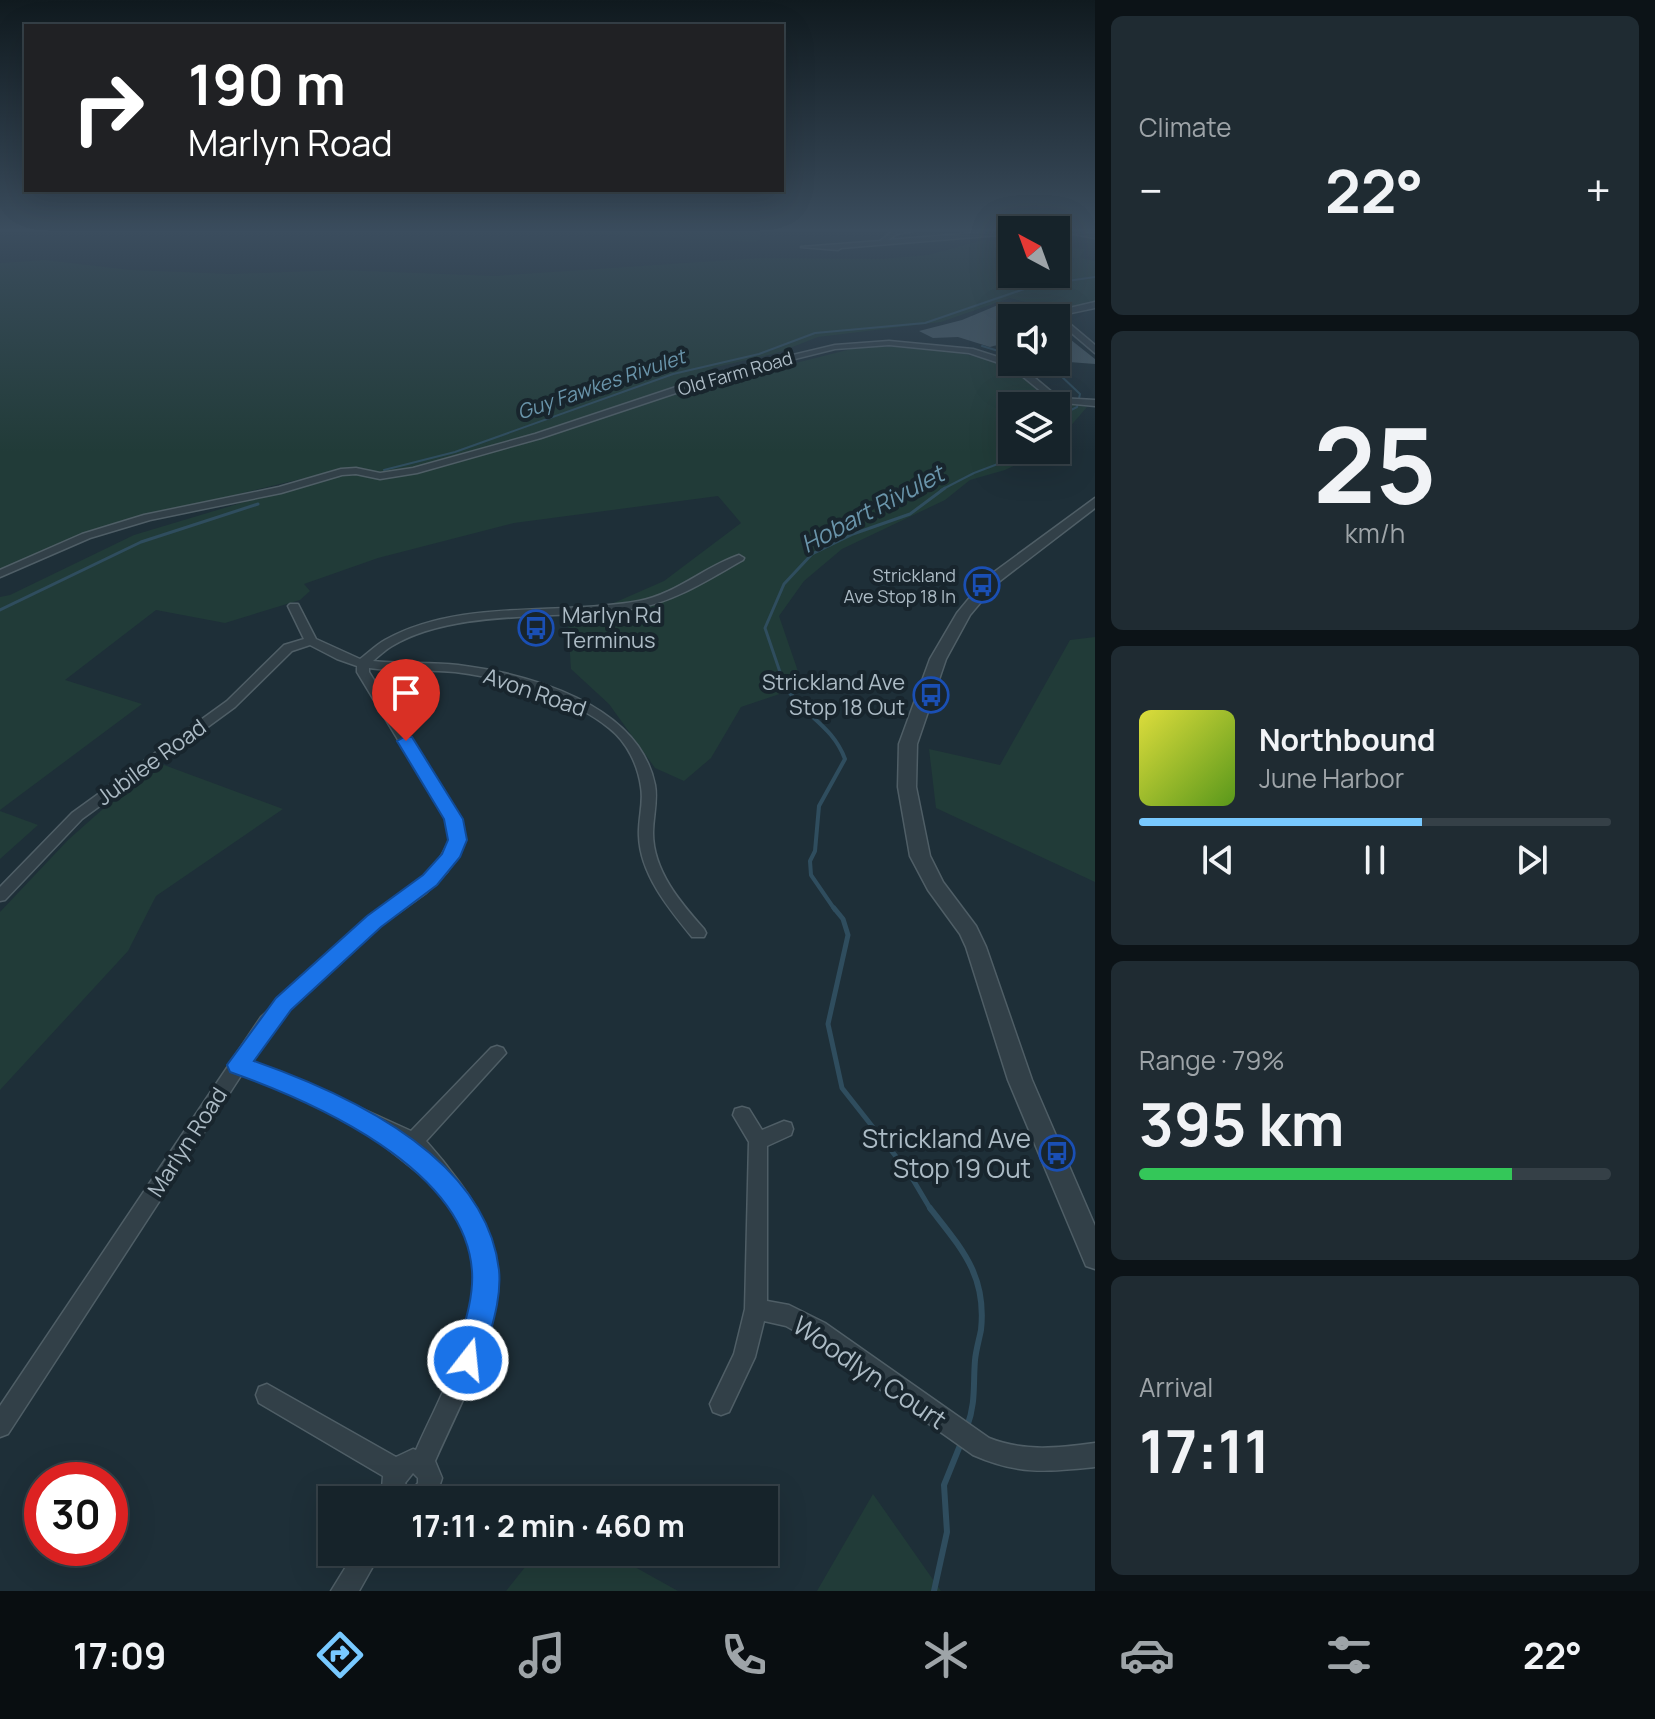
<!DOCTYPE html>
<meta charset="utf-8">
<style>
body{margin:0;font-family:Manrope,sans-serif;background:#1f2b32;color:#f1f3f6;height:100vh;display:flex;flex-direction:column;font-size:30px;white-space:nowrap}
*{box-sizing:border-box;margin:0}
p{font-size:26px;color:#9ea4a8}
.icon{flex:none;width:44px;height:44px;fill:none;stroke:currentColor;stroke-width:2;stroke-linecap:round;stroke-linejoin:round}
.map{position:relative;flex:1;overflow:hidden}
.drawer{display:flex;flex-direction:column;gap:16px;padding:16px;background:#0c1317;width:560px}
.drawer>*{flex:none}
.banner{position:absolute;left:24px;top:24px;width:760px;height:168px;border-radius:0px;box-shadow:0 8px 32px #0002,0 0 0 2px #354047;background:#202124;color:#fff;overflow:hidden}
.needle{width:52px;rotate:319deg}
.controls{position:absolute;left:998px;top:216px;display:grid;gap:16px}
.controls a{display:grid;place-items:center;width:72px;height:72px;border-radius:0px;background:#16232a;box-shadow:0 8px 32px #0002,0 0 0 2px #354047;font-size:40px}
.speed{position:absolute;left:24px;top:1462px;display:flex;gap:16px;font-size:40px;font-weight:700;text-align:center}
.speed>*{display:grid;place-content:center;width:104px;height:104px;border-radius:50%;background:#16232a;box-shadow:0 8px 32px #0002,0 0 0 2px #354047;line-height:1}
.speed .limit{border:12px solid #d22;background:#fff;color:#111}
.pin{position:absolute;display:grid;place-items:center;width:68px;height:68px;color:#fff;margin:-82px -34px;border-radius:50% 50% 50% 0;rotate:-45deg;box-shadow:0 0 8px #0007}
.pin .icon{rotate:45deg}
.me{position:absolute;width:88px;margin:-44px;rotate:16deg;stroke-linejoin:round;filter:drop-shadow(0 0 6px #0008)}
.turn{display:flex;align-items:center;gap:28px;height:168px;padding:0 32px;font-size:36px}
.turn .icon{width:104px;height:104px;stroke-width:2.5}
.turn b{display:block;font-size:56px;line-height:68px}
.big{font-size:60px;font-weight:700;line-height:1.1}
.drawer .tile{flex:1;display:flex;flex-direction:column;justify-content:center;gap:12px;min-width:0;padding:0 28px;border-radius:12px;background:#1f2b32}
.drawer .dial{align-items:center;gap:0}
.dial b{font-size:104px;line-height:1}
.song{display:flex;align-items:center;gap:24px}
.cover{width:96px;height:96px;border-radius:12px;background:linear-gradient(135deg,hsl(60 70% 55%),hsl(90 70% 35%))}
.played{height:8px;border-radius:4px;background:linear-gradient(90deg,#78c9ff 60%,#354047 60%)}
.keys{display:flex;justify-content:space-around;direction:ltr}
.heat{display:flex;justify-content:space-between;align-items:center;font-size:44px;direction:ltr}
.charge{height:12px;border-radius:6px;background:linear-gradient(90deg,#34c759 79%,#354047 0)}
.trip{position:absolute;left:318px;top:1486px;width:460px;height:80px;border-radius:0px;background:#16232a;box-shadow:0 8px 32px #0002,0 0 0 2px #354047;font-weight:700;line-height:80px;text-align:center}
.tabs{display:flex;height:128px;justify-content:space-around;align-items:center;background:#090e11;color:#9ea4a8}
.tabs .icon{width:56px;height:56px}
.tabs .on{color:#78c9ff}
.tabs b{font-size:36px;color:#f1f3f6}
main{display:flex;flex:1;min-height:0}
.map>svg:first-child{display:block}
.green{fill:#213b38}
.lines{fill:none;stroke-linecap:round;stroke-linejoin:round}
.stream-far4{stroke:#2f4d5e;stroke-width:2}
.stream-far3{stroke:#2f4d5e;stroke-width:3}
.stream-far2{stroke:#2f4d5e;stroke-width:4}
.stream-far1{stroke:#2f4d5e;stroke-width:5}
.stream{stroke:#2f4d5e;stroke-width:6}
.building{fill:#465964}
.minor-casing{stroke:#4f5e66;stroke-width:3}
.tertiary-casing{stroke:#4f5e66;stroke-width:3}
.minor{fill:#324048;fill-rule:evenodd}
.tertiary{fill:#324048;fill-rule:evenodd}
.route{fill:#1a73e8;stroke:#114b97;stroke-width:2}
.labels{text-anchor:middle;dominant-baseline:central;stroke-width:8;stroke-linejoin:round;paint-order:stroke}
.far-street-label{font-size:18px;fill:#acbbc5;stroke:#18252d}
.far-poi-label{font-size:18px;fill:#acbbc5;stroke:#18252d;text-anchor:end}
.far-water-label{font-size:20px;font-style:italic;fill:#6a95ab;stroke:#18252d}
.poi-label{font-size:22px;fill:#acbbc5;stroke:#18252d;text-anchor:start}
.street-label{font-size:22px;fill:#acbbc5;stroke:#18252d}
.water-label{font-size:24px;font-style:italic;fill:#6a95ab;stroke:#18252d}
.near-poi-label{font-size:26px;fill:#acbbc5;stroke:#18252d;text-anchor:end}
.near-street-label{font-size:26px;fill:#acbbc5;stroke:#18252d}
</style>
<main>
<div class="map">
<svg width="1095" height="1591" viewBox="0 0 1095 1591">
<rect width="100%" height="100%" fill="#1e2f38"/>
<!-- green -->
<path class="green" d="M549,229h209l3,8 -4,5 -165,-8z
M983,240l29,3v31h44v-27l29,2 -5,9 15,3v41l-38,9 -47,-13 -69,24 -123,15 -41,16 -65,15 9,14 138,-35h38l59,5 33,8 38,16 20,24 40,7 -31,36v-37h-44v44h35l-42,20 -35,10 -25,20 -103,49 -38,32 -25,35 24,70 -62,21 -30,51 -27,23 -29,-13 -46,-64 -38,-35 -3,-46 96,-42 77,-58 -23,-27 -204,27 -136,35 -74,26 6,7 -10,9 -75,23 -69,-13 -91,70 77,24 -142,106v-213l10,-2 124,-60 170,-51 1,-6 -179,43 -126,50v-308l45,-3 86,10 100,4 109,-4 155,6 264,-18 123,1 46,-4z
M1095,637v245l-159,-74 -7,-59 71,16 70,-125z
M156,762l127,47 -127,87 -28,55 -128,139v-178l68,-72z
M0,811l38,14 -38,34z
M873,1494l68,97h-124z
M537,1552h71l70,39h-172z"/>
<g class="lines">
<!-- stream-far4 -->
<path class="stream-far4" d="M982,346l30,9
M1034,362l25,12 21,20 -3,13 -12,6 -9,15
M384,470l71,-18 218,-78 86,-20 56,-21 110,-10 108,-37 62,-9
M941,490l33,-17 61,-23"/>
<!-- stream-far3 -->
<path class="stream-far3" d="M0,610l141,-68 117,-38
M781,675l-16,-47 19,-44 28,-30 41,-20 57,-20 35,-26"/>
<!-- stream-far2 -->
<path class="stream-far2" d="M780,673c14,41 50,46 65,86l-26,47 -4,45 -5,10 1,14 24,35"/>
<!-- stream-far1 -->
<path class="stream-far1" d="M834,908l9,11 5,16 -20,89 14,64 67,85 22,37"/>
<!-- stream -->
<path class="stream" d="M930,1208c31,40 57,67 51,122 -2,10 -5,20 -6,30 -2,26 1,42 -8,67
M934,1591l13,-59 -3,-47 17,-42"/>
</g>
<!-- building -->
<path class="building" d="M998,305l23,7 -12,4h3v25l-22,6 -32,-10 -25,1 -14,-7 43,-11z
M1056,328l39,31v5l-39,-3z"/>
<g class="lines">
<defs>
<path id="minor" d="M905,229h20l-28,5 -9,6 124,-10v4l-171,14 -3,2 -37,-3 79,-6 13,-10z
M1062,229l33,5v4l-42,-8z
M889,341l84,8 44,14 42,35 36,2v6l-41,-4 -43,-35 -42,-14 -80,-8 -54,4 -108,27 -186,62 -124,35 -37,6 -24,-5 -14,1 -61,18 -131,27 -60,18 -90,39v-7l82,-36 62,-19 135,-28 62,-18 15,-1 24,5 33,-5 122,-34 186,-62 114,-27z
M739,555l5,3 -1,2c-34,19 -67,41 -105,48 -75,13 -180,-1 -246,38 -7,4 -13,10 -19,15 28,3 57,1 85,4 71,9 181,39 197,120 3,16 -2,32 -2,48 0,38 28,70 51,96l2,4 -2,4h-12c-23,-28 -52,-63 -53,-101 -1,-17 5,-33 2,-49 -3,-22 -14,-45 -32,-59 -38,-31 -105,-50 -154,-56 -29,-3 -57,0 -86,-4v4l91,147 4,21 -17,32 -21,21 -46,33 -90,83 -17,18 -23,35 38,13 123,56 80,-83 6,-2 6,2 3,5 -80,88c18,20 51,61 59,86 29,85 -16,157 -50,234l7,17 -7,22h-48l-5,-12 1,-12 -124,-73 -3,-8 3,-8 8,-3 129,73 17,-8 3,1c28,-63 81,-152 49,-222 -7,-15 -18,-29 -26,-43l-8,-2 -59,-47 -2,-7 -94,-44 -34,-11 -234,360 -8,3v-31l261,-389 107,-99 48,-33 20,-20 14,-25 -4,-21 -89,-147v-6l-20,-7 -27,-14 -18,6 -57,56 -153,112 -77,81 -5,1v-14l72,-74 155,-112 57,-56 20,-6 -16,-33 2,-2h8l18,35 44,20c8,-6 16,-14 25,-19 76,-42 171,-24 254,-39 37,-7 65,-34 100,-46zM413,1473l5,5v5l-8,9 -5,-9z
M742,1107l7,2 13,21 22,-9 7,2 2,6 -2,6 -24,11v155l22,4 36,18 164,115c35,14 70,10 106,5v24c-49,5 -76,8 -122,-12l-164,-116 -23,-13 -22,-5 -9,36 -26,55 -8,3 -8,-3 -3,-8 24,-50 11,-45 4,-167 -16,-27 2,-6z
M355,1552h26l-22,39h-28z"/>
<path id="tertiary" d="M1095,302v6l-24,5 -7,6 31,26v8l-41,-35 11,-9z
M1095,498v10l-99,76 -26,31 -24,44 -29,85 -1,43 14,69 13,26 33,44 10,21 46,133 63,146v43l-9,-3 -78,-186 -42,-133 -6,-13 -32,-44 -18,-34 -12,-69 1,-43 31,-85 27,-46 29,-35z"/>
</defs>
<!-- minor casing -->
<use href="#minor" class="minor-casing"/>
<!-- tertiary casing -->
<use href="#tertiary" class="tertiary-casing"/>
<!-- minor -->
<use href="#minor" class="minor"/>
<!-- tertiary -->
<use href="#tertiary" class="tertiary"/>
</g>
<!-- sky -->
<linearGradient id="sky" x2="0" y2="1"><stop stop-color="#101a1f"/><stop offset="0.51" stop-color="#3b4d5e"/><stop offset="1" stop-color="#3b4d5e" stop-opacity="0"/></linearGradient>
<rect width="1095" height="452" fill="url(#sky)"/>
<!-- route -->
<path class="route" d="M406,736l6,1 51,82 4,21 -7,17 -23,28 -56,42 -90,83 -37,51c94,33 232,96 245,209 3,30 -9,61 -16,90l-5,10 -10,4 -10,-4 -4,-10c8,-29 20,-59 18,-89 -7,-103 -158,-169 -242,-199l-3,-7 49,-67 91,-82 56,-41 19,-21 6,-14 -4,-21 -47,-78z"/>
<!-- icons -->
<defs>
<symbol id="bus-ring" viewBox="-11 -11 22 22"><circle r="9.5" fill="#18252d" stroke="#1a4fb4" stroke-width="1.5"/><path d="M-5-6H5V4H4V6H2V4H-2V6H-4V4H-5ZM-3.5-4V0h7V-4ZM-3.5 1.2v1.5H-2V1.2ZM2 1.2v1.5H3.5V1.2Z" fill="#1a4fb4"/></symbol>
</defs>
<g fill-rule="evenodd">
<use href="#bus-ring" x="962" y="565" width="40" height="40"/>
<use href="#bus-ring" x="516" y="608" width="40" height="40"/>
<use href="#bus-ring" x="911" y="675" width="40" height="40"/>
<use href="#bus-ring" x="1037" y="1133" width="40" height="40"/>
</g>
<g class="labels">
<!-- far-street labels -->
<g class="far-street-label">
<text transform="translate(735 373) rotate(-16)">Old Farm Road</text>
</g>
<!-- far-poi labels -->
<g class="far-poi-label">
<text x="956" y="575">Strickland<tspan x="956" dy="21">Ave Stop 18 In</tspan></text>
</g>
<!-- far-water labels -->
<g class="far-water-label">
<text transform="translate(601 384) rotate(-19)">Guy Fawkes Rivulet</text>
</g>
<!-- poi labels -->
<g class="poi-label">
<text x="562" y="615">Marlyn Rd<tspan x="562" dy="25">Terminus</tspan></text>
<text x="905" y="682" text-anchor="end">Strickland Ave<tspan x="905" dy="25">Stop 18 Out</tspan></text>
</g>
<!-- street labels -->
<g class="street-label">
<text transform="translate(535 692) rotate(19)">Avon Road</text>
<text transform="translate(151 762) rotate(-36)">Jubilee Road</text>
<text transform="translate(187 1142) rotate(-57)">Marlyn Road</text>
</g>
<!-- water labels -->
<g class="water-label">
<text transform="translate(872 508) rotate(-28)">Hobart Rivulet</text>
</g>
<!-- near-poi labels -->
<g class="near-poi-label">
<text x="1031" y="1138">Strickland Ave<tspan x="1031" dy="30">Stop 19 Out</tspan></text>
</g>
<!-- near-street labels -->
<g class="near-street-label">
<text transform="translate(870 1372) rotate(34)">Woodlyn Court</text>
</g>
</g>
</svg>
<div class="controls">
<a><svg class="needle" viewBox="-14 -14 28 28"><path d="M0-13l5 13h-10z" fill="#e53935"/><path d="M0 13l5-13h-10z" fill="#9ea4a8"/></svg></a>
<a><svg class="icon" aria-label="sound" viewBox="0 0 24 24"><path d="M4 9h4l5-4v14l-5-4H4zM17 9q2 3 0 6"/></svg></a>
<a><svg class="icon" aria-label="layers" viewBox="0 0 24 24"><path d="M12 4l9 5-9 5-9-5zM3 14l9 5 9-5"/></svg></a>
</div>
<div class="speed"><div class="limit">30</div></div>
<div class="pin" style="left:406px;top:741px;background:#d93025"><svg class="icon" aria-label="arrive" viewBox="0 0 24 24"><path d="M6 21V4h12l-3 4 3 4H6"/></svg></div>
<svg class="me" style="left:468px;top:1360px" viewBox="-20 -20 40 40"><circle r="17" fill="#1a73e8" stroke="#fff" stroke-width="3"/><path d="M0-11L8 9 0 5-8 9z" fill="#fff"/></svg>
<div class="trip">17:11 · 2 min · 460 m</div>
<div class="banner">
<div class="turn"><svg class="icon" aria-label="right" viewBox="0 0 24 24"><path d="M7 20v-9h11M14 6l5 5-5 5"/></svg><div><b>190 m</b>Marlyn Road</div></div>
</div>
</div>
<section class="drawer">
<div class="tile"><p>Climate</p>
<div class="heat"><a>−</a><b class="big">22°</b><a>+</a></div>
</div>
<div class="tile dial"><b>25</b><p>km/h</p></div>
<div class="tile">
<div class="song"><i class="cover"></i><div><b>Northbound</b><p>June Harbor</p></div></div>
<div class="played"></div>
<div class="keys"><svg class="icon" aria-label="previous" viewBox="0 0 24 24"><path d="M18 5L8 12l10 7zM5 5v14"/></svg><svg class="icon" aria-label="pause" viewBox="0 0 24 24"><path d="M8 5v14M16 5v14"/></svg><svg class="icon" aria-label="next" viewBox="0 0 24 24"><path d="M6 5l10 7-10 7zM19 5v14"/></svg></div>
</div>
<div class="tile"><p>Range · 79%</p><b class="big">395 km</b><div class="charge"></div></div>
<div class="tile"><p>Arrival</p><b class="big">17:11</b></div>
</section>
</main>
<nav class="tabs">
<b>17:09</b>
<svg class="icon on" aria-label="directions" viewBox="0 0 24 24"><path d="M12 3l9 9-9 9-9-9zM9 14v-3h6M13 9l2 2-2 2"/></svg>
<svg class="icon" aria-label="music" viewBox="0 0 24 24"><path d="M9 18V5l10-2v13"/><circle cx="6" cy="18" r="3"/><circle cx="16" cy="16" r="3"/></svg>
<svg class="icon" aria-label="phone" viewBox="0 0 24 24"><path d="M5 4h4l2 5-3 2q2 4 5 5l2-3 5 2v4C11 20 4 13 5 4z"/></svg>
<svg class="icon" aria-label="climate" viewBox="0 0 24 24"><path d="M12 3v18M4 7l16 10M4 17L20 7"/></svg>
<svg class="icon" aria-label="car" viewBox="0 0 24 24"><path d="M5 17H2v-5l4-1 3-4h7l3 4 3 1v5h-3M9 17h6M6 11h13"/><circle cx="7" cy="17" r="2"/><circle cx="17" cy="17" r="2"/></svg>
<svg class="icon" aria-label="filters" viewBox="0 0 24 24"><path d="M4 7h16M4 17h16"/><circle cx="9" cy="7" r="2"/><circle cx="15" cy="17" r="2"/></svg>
<b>22°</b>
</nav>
